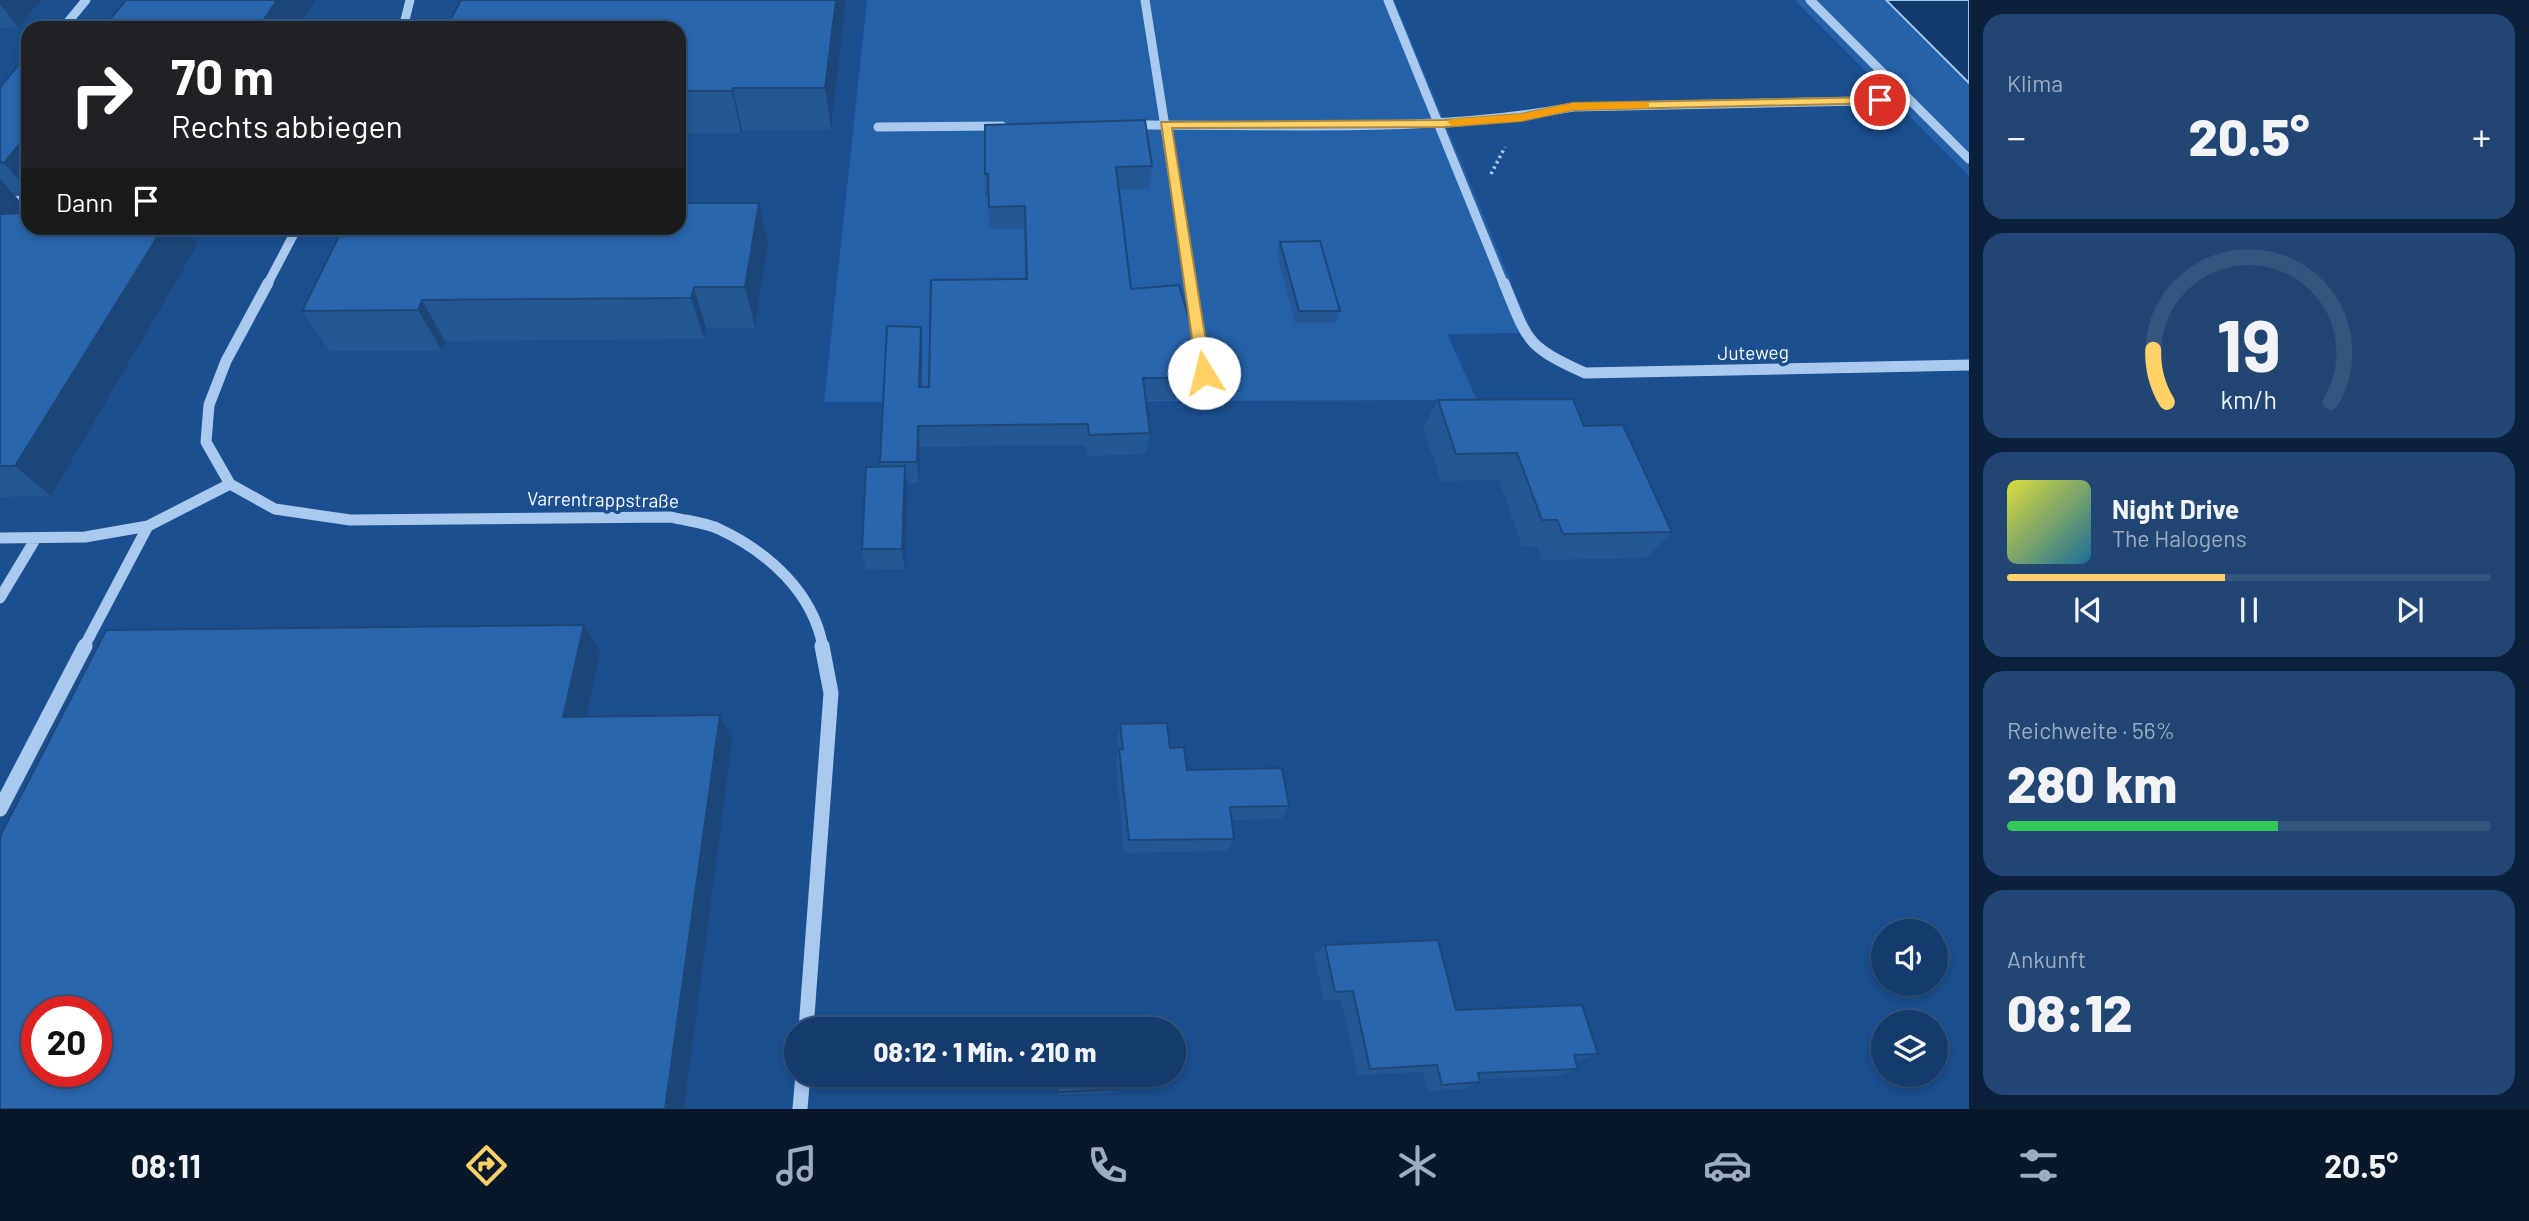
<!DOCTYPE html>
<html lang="de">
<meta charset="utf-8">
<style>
body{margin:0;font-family:Barlow,sans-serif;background:#214673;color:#f1f3f6;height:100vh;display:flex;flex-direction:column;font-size:26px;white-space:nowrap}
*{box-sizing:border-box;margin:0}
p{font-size:23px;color:#9dadc1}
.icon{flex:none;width:38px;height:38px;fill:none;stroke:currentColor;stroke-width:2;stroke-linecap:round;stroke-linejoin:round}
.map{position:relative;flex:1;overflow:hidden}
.details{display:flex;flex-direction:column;gap:14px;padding:14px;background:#0b203b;width:560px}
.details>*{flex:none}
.banner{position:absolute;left:21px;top:21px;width:665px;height:214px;border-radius:21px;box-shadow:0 4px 10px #0003,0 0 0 2px #33557e;background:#202124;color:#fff;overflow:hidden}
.buttons{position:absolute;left:1871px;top:919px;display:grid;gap:14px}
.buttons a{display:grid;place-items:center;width:77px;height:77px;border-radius:50%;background:#143b6b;box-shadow:0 4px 10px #0003,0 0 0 2px #33557e;font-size:35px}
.speed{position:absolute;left:21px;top:996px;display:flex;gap:14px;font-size:35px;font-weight:700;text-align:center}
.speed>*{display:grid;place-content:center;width:91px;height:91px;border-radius:50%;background:#143b6b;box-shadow:0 4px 10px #0003,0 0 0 2px #33557e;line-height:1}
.speed .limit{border:10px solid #d22;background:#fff;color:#111}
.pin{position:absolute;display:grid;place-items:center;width:60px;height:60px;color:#fff;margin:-30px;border:4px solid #fff;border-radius:50%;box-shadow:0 2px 7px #0007}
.me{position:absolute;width:77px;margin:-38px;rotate:351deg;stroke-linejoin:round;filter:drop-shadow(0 0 5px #0008)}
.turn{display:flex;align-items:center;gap:24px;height:147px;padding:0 35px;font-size:32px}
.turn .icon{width:91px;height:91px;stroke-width:2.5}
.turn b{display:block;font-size:49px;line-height:60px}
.then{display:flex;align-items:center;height:66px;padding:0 35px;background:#0003;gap:14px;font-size:26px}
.big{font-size:52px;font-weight:800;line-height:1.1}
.details .tile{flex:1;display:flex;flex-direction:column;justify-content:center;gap:10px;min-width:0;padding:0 24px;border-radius:21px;background:#214673}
.details .dial{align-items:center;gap:0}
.dial svg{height:182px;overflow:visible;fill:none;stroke:#33557e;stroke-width:7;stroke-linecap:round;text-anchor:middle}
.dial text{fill:#f1f3f6;stroke:none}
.song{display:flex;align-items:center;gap:21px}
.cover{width:84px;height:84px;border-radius:10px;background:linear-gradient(135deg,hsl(60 70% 55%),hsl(200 70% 35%))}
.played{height:7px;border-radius:4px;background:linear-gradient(90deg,#ffd166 45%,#33557e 45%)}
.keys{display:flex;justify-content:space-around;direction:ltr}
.heat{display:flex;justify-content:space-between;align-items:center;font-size:38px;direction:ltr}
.charge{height:10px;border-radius:5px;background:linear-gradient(90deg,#34c759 56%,#33557e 0)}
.trip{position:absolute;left:784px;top:1017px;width:402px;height:70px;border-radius:35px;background:#143b6b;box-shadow:0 4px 10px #0003,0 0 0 2px #33557e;font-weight:800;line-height:70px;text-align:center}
.tabs{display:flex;height:112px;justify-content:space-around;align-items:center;background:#08182b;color:#9dadc1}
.tabs .icon{width:49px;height:49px}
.tabs .on{color:#ffd166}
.tabs b{font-size:32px;color:#f1f3f6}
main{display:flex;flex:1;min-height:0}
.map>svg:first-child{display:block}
.green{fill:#2461a8}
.water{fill:#123a6d;stroke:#9cc4f0;stroke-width:2}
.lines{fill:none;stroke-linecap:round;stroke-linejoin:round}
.path{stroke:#a9c9ee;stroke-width:3.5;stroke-dasharray:2.5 3.5;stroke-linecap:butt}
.minor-far2{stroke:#a9c9ee;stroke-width:9}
.minor-far1{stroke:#a9c9ee;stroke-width:11}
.minor{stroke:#a9c9ee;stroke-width:15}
.wall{fill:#245895}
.shaded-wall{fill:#1d4779}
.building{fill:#2a66ad;stroke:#1d4779;stroke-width:2;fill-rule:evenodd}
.route{fill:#ffd166;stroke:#a68842;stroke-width:2}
.slow{fill:#f59e0b}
.labels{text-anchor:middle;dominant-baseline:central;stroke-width:7;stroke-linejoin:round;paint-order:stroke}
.street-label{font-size:19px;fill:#fff;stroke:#1b4f8f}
</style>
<main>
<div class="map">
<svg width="1969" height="1109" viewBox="0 0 1969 1109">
<rect width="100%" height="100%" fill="#1b4f8f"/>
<!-- green -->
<path class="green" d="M867,0h527l138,333 -85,1 30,66 -653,2z
M1795,0h91l83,83v93z"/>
<!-- water -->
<path class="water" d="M1886,0h83v83z"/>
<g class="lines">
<!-- path -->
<path class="path" d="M1491,174l14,-27"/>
<!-- minor-far2 -->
<path class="minor-far2" d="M1145,0l45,285
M1388,0l116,285
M1810,0l159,159
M63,28l23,-28
M403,28l7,-28
M1129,125c145,-1 302,9 444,-18l335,-7
M878,127l124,-1
M0,201l28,-1
M267,285l30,-57"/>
<!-- minor-far1 -->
<path class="minor-far1" d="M268,283l-42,78 -17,44 -3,37 24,42 45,25 75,11 321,-3c15,4 34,5 48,12 49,23 94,63 104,118
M1190,283l14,90
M1504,283c24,59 22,63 81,90l384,-8
M0,538l85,-1 63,-11 82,-42
M0,598l36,-60
M84,647l64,-121"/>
<!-- minor -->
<path class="minor" d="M0,809l85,-163
M806,1029l25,-336 -9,-47
M800,1109l3,-35"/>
</g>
<!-- wall -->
<path class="wall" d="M0,0l18,27 -18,1z
M846,0l-15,130h-89l-1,3h-62v-105z
M28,54v141h-14l11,12 -4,6 7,15h157l13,16 -147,252 -51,1v-410z
M985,125l167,41 -3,23 -30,1 12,99 76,89 -5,22h-56l4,33 -4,21 -59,2 -1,-11 -166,2 -1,36h-13l-1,86 -39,1 -4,-21 19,-82 -1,-5 42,-113 -1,38h8l96,-108 -1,-50h-35l-1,-32h-3z
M759,203l9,41 -13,84h-49l-2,11 -259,2 -3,10h-112l-28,-40z
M1280,242l60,69 -4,12h-41l-18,-69z
M1438,400l146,26 88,106 -25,26 -105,2 -5,-14 -15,1 -23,-67 -58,1 -18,-53z
M1120,724l50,24 17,22 102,36 -8,13 -49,1 2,19 -7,12 -103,2 -8,-90 2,-9 -1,-16z
M1325,945l131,65 142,44 -22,7 2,8 -20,7 -79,3 1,3 -16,7 -37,2 -4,-19 -65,3 -17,-75 -17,1 -10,-46z
M1055,1074h59l1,15 -3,4 -55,2z"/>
<!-- shaded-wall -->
<path class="shaded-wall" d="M0,0h42l-24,27 -18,-23z
M277,0h39l-18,28h-38l-1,-1z
M836,0h10l-15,130 -6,-42z
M733,88l9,42 -1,3 -9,-42z
M20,143l8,9v38l-24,-27z
M0,179l25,28 -25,35z
M759,203l9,41 -13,84 -10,-41z
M163,228h22l13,16 -147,252 -36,-30z
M694,287l12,41 -2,11 -13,-41z
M422,300l23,41 -3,10 -24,-41z
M921,327l1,22 -1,60 -2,-22z
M918,426l2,21 -1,36 -2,-21z
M905,466l2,22 -2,81 -3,-20z
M584,625l16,27 -19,89 -18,-24z
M720,715l12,25 -48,369h-19z"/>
<!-- building -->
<path class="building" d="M126,0h151l-18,27h12l-1,1h-167z
M461,0h375l-11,88h-92l-1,3h-53v-63h-233z
M28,54v89h-8l-16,20 -4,-1v-75z
M1145,120l7,46 -36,1 15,122 48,-4 28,93h-64l7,55 -61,2 -1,-11 -170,2 -1,36h-37l7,-136 34,1 -2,60h10l2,-107 96,-1 -2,-73 -36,1 -1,-33h-3v-49z
M679,203h80l-14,84h-51l-3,11 -269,2 -4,10 -116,1 41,-83h336z
M28,213v15h135l-148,238h-15v-252z
M1320,241l20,70h-41l-19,-69z
M1573,399l11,27 39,-1 49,107 -109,2 -6,-14h-15l-25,-67 -61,1 -18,-54z
M905,466l-3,83h-40l4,-82z
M584,625l-21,92 157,-2 -55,394h-665v-273l106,-206zM37,1012h59v59h-59z
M1167,723l3,25 14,-1 3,23 95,-2 7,38 -59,1 4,32 -105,1 -10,-91h4l-3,-25z
M1438,940l18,70 126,-5 16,49 -24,1 4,14 -100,4 2,9 -38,3 -5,-20 -67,4 -17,-78 -18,1 -10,-47z
M1109,1023l1,6h-56v-5z
M1057,1074h57l1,15 -57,3z"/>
<!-- route -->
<path class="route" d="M1880,97l4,1v5l-311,7 -52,11 -77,6 -272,1 39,245 -7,5 -7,-5 -36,-251 283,-2 77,-6 52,-11z"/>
<!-- slow -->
<path class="slow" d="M1645,102l4,1v5l-76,2 -52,11 -68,5 -6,-4 6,-3 68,-5 52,-11z"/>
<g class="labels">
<!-- street labels -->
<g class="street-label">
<text transform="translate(1753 352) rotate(-1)">Juteweg</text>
<text transform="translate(603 499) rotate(1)">Varrentrappstraße</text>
</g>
</g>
</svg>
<div class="buttons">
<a><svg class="icon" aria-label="sound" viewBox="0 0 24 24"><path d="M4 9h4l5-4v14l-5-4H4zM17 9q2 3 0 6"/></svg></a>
<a><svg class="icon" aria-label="layers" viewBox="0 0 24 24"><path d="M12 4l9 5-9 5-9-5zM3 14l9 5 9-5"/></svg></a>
</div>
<div class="speed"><div class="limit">20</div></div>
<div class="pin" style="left:1880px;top:100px;background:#d93025"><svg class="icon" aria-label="arrive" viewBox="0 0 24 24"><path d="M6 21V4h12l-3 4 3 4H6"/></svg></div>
<svg class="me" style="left:1204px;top:373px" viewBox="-20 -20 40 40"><circle r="19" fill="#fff"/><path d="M0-13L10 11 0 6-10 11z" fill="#ffd166"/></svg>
<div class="trip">08:12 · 1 Min. · 210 m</div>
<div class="banner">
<div class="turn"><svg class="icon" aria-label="right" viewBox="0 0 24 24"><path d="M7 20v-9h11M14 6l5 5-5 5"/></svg><div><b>70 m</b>Rechts abbiegen</div></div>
<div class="then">Dann<svg class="icon" aria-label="arrive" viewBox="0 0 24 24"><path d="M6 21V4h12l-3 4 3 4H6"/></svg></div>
</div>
</div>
<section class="details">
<div class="tile"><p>Klima</p>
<div class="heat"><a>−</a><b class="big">20.5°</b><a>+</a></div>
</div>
<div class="tile dial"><svg viewBox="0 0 100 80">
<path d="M14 69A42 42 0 1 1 86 69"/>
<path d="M14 69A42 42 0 0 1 8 46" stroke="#ffd166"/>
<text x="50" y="56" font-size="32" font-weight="700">19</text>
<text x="50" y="72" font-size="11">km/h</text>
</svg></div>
<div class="tile">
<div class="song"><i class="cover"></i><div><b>Night Drive</b><p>The Halogens</p></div></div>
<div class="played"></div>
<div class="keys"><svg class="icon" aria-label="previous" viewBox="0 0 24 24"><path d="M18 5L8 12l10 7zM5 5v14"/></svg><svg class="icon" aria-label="pause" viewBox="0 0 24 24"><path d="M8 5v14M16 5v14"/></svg><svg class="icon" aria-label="next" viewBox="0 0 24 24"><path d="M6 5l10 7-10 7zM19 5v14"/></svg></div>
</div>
<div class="tile"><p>Reichweite · 56%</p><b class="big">280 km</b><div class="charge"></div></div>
<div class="tile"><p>Ankunft</p><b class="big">08:12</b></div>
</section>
</main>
<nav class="tabs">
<b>08:11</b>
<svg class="icon on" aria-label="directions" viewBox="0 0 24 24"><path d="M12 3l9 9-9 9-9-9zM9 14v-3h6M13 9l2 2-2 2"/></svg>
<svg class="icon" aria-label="music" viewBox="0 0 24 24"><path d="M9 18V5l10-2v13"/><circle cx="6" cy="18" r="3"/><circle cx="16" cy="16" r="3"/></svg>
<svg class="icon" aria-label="phone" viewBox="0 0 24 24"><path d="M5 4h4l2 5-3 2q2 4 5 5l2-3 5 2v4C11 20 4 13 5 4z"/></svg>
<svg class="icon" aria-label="climate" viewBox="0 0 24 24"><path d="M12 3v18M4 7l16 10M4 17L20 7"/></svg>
<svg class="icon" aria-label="car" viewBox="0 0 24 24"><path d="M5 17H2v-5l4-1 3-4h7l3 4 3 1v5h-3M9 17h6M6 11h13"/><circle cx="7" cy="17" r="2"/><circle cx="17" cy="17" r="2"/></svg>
<svg class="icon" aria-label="filters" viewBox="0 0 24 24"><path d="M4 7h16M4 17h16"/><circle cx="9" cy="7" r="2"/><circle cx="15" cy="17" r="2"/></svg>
<b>20.5°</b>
</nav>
